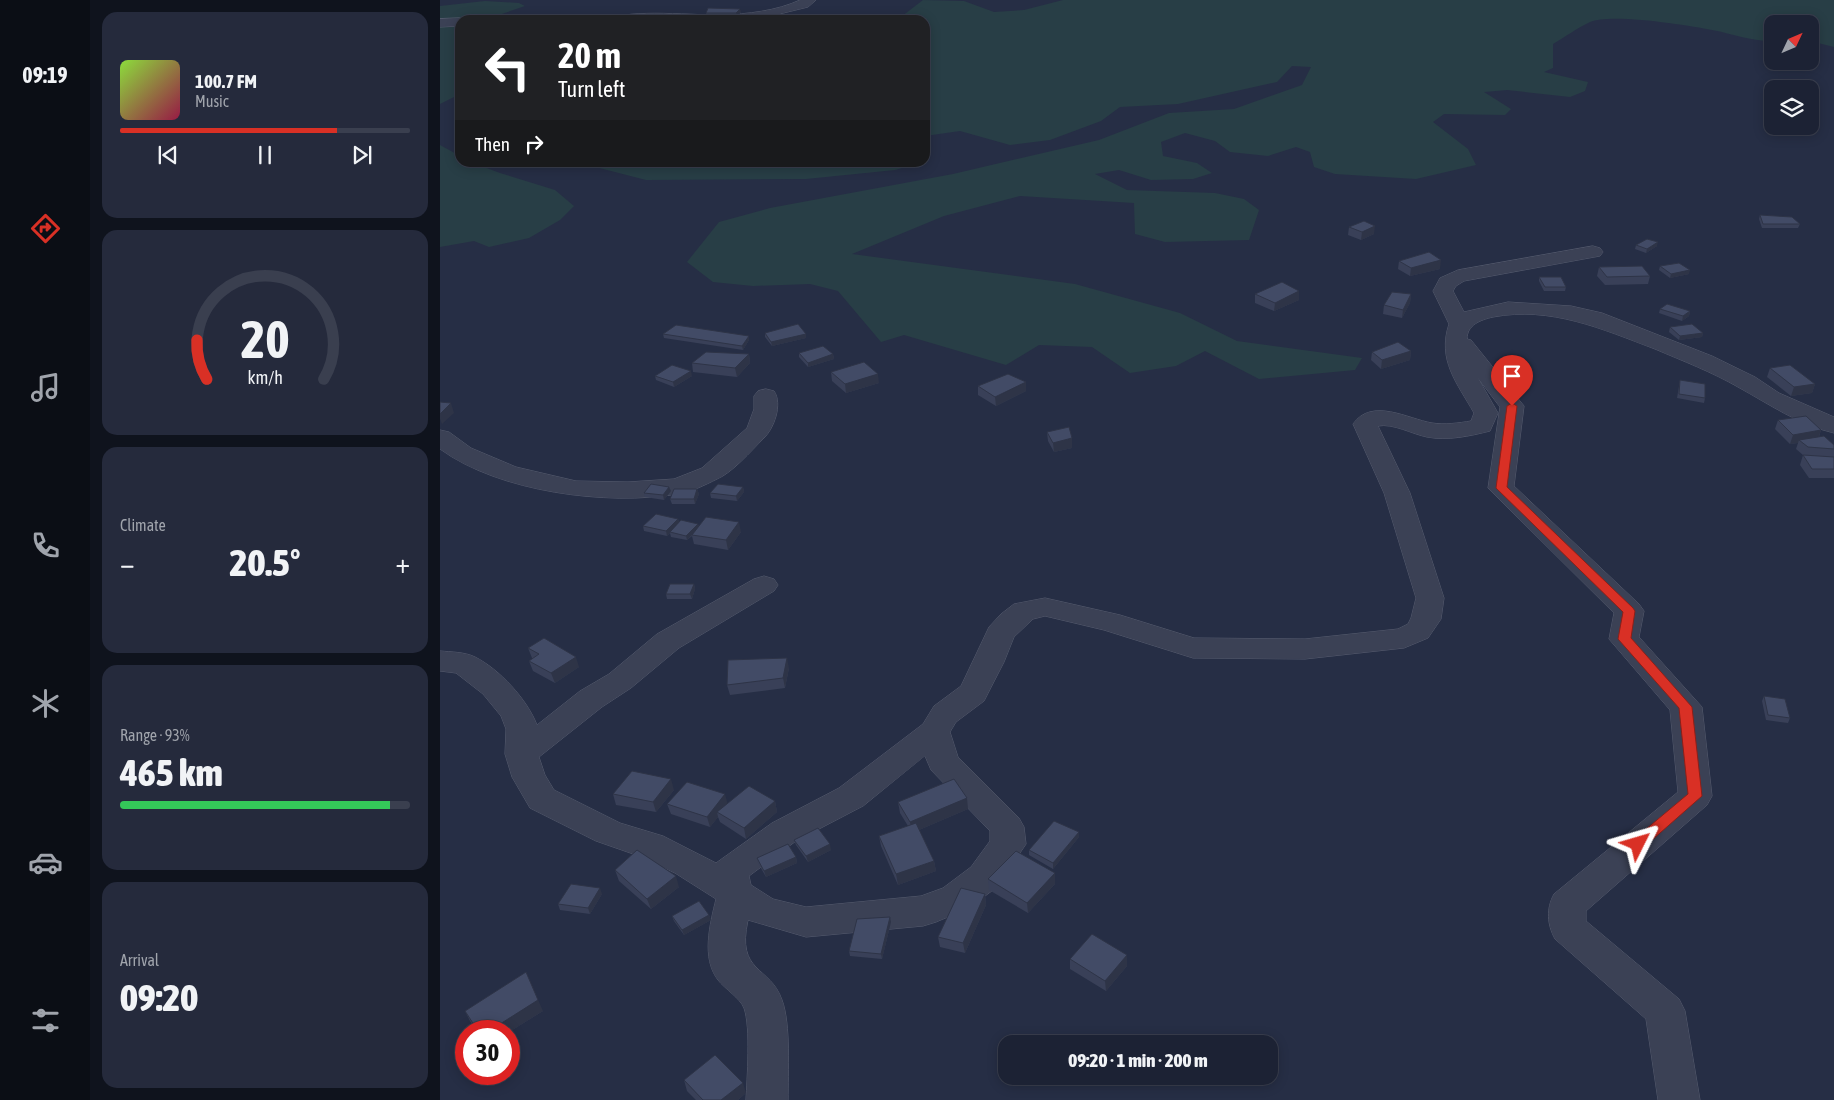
<!DOCTYPE html>
<meta charset="utf-8">
<style>
body{margin:0;font-family:"Asap Condensed",sans-serif;background:#252a3c;color:#f1f3f6;height:100vh;display:flex;flex-direction:column;font-size:19px;white-space:nowrap}
*{box-sizing:border-box;margin:0}
p{font-size:16px;color:#a0a4ac}
.icon{flex:none;width:28px;height:28px;fill:none;stroke:currentColor;stroke-width:2;stroke-linecap:round;stroke-linejoin:round}
.map{position:relative;flex:1;overflow:hidden}
.side{display:flex;flex-direction:column;gap:12px;padding:12px;background:#0f131d;width:350px}
.side>*{flex:none}
.hud{position:absolute;left:15px;top:15px;width:475px;height:152px;border-radius:15px;box-shadow:0 2px 12px #0003,0 0 0 1px #3a3f4f;background:#202124;color:#fff;overflow:hidden}
.needle{width:32px;rotate:46deg}
.tools{position:absolute;left:1324px;top:15px;display:grid;gap:10px}
.tools a{display:grid;place-items:center;width:55px;height:55px;border-radius:10px;background:#1c2234;box-shadow:0 2px 12px #0003,0 0 0 1px #3a3f4f;font-size:25px}
.speed{position:absolute;left:15px;top:1020px;display:flex;gap:10px;font-size:25px;font-weight:700;text-align:center}
.speed>*{display:grid;place-content:center;width:65px;height:65px;border-radius:50%;background:#1c2234;box-shadow:0 2px 12px #0003,0 0 0 1px #3a3f4f;line-height:1}
.speed .limit{border:8px solid #d22;background:#fff;color:#111}
.pin{position:absolute;display:grid;place-items:center;width:42px;height:42px;color:#fff;margin:-51px -21px;border-radius:50% 50% 50% 0;rotate:-45deg;box-shadow:0 0 5px #0007}
.pin .icon{rotate:45deg}
.me{position:absolute;width:55px;margin:-28px;rotate:50deg;stroke-linejoin:round;filter:drop-shadow(0 0 4px #0008)}
.turn{display:flex;align-items:center;gap:18px;height:105px;padding:0 20px;font-size:22px}
.turn .icon{width:65px;height:65px;stroke-width:2.5}
.turn b{display:block;font-size:35px;line-height:42px}
.then{display:flex;align-items:center;height:48px;padding:0 20px;background:#0003;gap:10px;font-size:19px}
.big{font-size:38px;font-weight:800;line-height:1.1}
.side .widget{flex:1;display:flex;flex-direction:column;justify-content:center;gap:8px;min-width:0;padding:0 18px;border-radius:15px;background:#252a3c}
.side .dial{align-items:center;gap:0}
.dial svg{height:130px;overflow:visible;fill:none;stroke:#3a3f4f;stroke-width:7;stroke-linecap:round;text-anchor:middle}
.dial text{fill:#f1f3f6;stroke:none}
.song{display:flex;align-items:center;gap:15px}
.cover{width:60px;height:60px;border-radius:8px;background:linear-gradient(135deg,hsl(90 70% 55%),hsl(340 70% 35%))}
.played{height:5px;border-radius:2px;background:linear-gradient(90deg,#d93025 75%,#3a3f4f 75%)}
.keys{display:flex;justify-content:space-around;direction:ltr}
.heat{display:flex;justify-content:space-between;align-items:center;font-size:28px;direction:ltr}
.charge{height:8px;border-radius:4px;background:linear-gradient(90deg,#34c759 93%,#3a3f4f 0)}
.trip{position:absolute;left:558px;top:1035px;width:280px;height:50px;border-radius:15px;background:#1c2234;box-shadow:0 2px 12px #0003,0 0 0 1px #3a3f4f;font-weight:800;line-height:50px;text-align:center}
main{display:flex;flex:1;min-height:0}
.dock{display:flex;flex-direction:column;width:90px;justify-content:space-around;align-items:center;background:#0b0e15;color:#a0a4ac}
.dock .icon{width:35px;height:35px}
.dock .selected{color:#d93025}
.dock b{font-size:22px;color:#f1f3f6}
.map>svg:first-child{display:block}
.green{fill:#283e46}
.lines{fill:none;stroke-linecap:round;stroke-linejoin:round}
.minor-casing{stroke:#565c6f;stroke-width:1}
.minor{fill:#3b4155;fill-rule:evenodd}
.wall{fill:#394058}
.shaded-wall{fill:#2e3447}
.building{fill:#424b66;stroke:#2e3447}
.route{fill:#d93025;stroke:#8d1f18}
</style>
<main>
<nav class="dock">
<b>09:19</b>
<svg class="icon selected" aria-label="directions" viewBox="0 0 24 24"><path d="M12 3l9 9-9 9-9-9zM9 14v-3h6M13 9l2 2-2 2"/></svg>
<svg class="icon" aria-label="music" viewBox="0 0 24 24"><path d="M9 18V5l10-2v13"/><circle cx="6" cy="18" r="3"/><circle cx="16" cy="16" r="3"/></svg>
<svg class="icon" aria-label="phone" viewBox="0 0 24 24"><path d="M5 4h4l2 5-3 2q2 4 5 5l2-3 5 2v4C11 20 4 13 5 4z"/></svg>
<svg class="icon" aria-label="climate" viewBox="0 0 24 24"><path d="M12 3v18M4 7l16 10M4 17L20 7"/></svg>
<svg class="icon" aria-label="car" viewBox="0 0 24 24"><path d="M5 17H2v-5l4-1 3-4h7l3 4 3 1v5h-3M9 17h6M6 11h13"/><circle cx="7" cy="17" r="2"/><circle cx="17" cy="17" r="2"/></svg>
<svg class="icon" aria-label="filters" viewBox="0 0 24 24"><path d="M4 7h16M4 17h16"/><circle cx="9" cy="7" r="2"/><circle cx="15" cy="17" r="2"/></svg>
</nav>
<section class="side">
<div class="widget">
<div class="song"><i class="cover"></i><div><b>100.7 FM</b><p>Music</p></div></div>
<div class="played"></div>
<div class="keys"><svg class="icon" aria-label="previous" viewBox="0 0 24 24"><path d="M18 5L8 12l10 7zM5 5v14"/></svg><svg class="icon" aria-label="pause" viewBox="0 0 24 24"><path d="M8 5v14M16 5v14"/></svg><svg class="icon" aria-label="next" viewBox="0 0 24 24"><path d="M6 5l10 7-10 7zM19 5v14"/></svg></div>
</div>
<div class="widget dial"><svg viewBox="0 0 100 80">
<path d="M14 69A42 42 0 1 1 86 69"/>
<path d="M14 69A42 42 0 0 1 8 45" stroke="#d93025"/>
<text x="50" y="56" font-size="32" font-weight="700">20</text>
<text x="50" y="72" font-size="11">km/h</text>
</svg></div>
<div class="widget"><p>Climate</p>
<div class="heat"><a>−</a><b class="big">20.5°</b><a>+</a></div>
</div>
<div class="widget"><p>Range · 93%</p><b class="big">465 km</b><div class="charge"></div></div>
<div class="widget"><p>Arrival</p><b class="big">09:20</b></div>
</section>
<div class="map">
<svg width="1394" height="1100" viewBox="0 0 1394 1100">
<rect width="100%" height="100%" fill="#262e45"/>
<!-- green -->
<path class="green" d="M483,0l41,1 30,11 30,-2 39,-10h771v47l-24,-6v-17h-38v17c-23,0 -38,-7 -60,-11 -25,-5 -101,-17 -122,-8 -13,6 -25,15 -37,22v24l-9,4 44,10 -3,9 -15,6 -63,-7 -23,2 27,17 -6,6 -61,-1 -11,8 35,27 8,16 -60,14 -81,-5 -21,-7 -4,-15 -14,-5 -28,9 -38,-4 -15,-11 -30,-8 -24,9 2,14 34,7 15,10 -19,6 -42,1 -32,-10 -24,4 32,16 88,3 29,6 15,11 -10,30 -84,2 -30,-8 -1,-31 -114,-7 -76,20 -92,38 223,30 105,29 57,28 125,17 -7,12 -96,9 -54,-28 -29,15 -46,7 -38,-26 -53,-2 -33,20 -102,-30 -23,7 -43,-51 -28,-7 -57,2 -40,-4 -26,-20 32,-40 51,-14 183,-34 146,-34 70,-27 65,-4 68,-24 9,-18 -19,-1 -15,16 -99,22 -58,3 -19,14 -51,19 -40,5 -50,-14 -35,5v-116h-28z
M45,1l34,2 6,3 -32,11v3h-33v74l-20,10v-98z
M0,145l20,11v6l13,1 27,10 55,17 19,16 -14,14 -31,18 -40,9 -15,-6 -34,6z
M140,163l340,-1v1l-25,7 -89,9 -160,1z"/>
<g class="lines">
<defs>
<path id="minor" d="M360,0h16l-8,7 -53,13h-143c10,-12 91,-4 110,-5 25,-1 55,-4 78,-15z
M20,18l5,2h-5v6l-20,1v-8z
M1153,246l7,2 3,4 -3,4 -136,25 -8,5 -3,5 11,21 44,-10 63,4 31,7 110,43 43,21 24,16 55,24v16c-35,-8 -65,-29 -96,-46 -26,-15 -55,-26 -83,-38 -53,-20 -104,-43 -162,-32 -13,3 -26,8 -26,22l4,1 53,66 -10,80 125,118 5,7 -5,26 63,70 10,89 -5,9 -121,106v10l93,78 6,12 15,89h-42l-12,-81 -91,-80c-8,-15 -9,-30 -1,-45l124,-102 -8,-82 -61,-71 5,-26 -126,-125 12,-81 -22,-29 20,35 -8,18c-20,5 -42,10 -63,6 -15,-3 -34,-14 -49,-11l32,67 34,105 -3,21 -13,19 -24,10 -99,11 -112,-1 -89,-28 -59,-14 -12,3 -19,18 -10,25 -20,39 -28,21 -6,10 8,25 61,61 5,9 2,17 -29,43 -28,21 -33,14 -13,4 -117,11 -58,-17c-12,54 22,45 34,80 9,24 6,73 6,100h-42c1,-22 5,-72 -2,-92 -4,-10 -19,-19 -26,-28 -17,-22 -8,-56 -2,-81l-41,-26 -36,-17 -43,-15 -66,-33 -18,-31 -7,-23 1,-25 -5,-13 -18,-22 -27,-21 -16,-2v-20c11,1 25,1 35,6 24,12 52,42 62,68l43,-34 29,-17 48,-40 97,-55 10,-3 10,3 4,6 -4,6 -95,57 -48,40 -29,19 -63,50 6,18 9,15 66,33 43,13 53,27 56,-40 67,-35 84,-64 11,-18 27,-20 28,-59 12,-13 13,-10 31,-6 75,17 74,23 111,1 93,-10 10,-5 3,-6 5,-20 -32,-105 -31,-69c19,-27 55,-5 79,-1 13,2 27,0 39,-2l3,-8c-17,-30 -37,-53 -25,-89l-16,-33 7,-13 18,-8zM485,756l6,14 59,61v10l-19,26 -28,21 -22,8 -115,11 -33,-8 -22,-14 -2,-9 47,-35 67,-35z
M326,389l8,2c9,13 0,38 -11,48 -12,12 -31,34 -46,40 -12,6 -26,13 -39,15 -71,12 -179,-2 -238,-45v-19l9,2 22,16 45,19 60,14 52,1 46,-3 28,-11 45,-40 7,-19v-13l4,-5z"/>
</defs>
<!-- minor casing -->
<use href="#minor" class="minor-casing"/>
<!-- minor -->
<use href="#minor" class="minor"/>
</g>
<!-- wall -->
<path class="wall" d="M301,12l-4,5 -30,-1 -1,-3z
M1320,215l40,9 -2,4h-36l-3,-9z
M909,227l25,7 -13,6 -13,-5z
M1196,245l21,1 -11,7 -11,-4z
M959,261l41,8 -30,7 -12,-7z
M1220,266l29,8 -19,4 -11,-8z
M1159,267l51,9 -2,8 -43,1 -8,-9z
M1099,277l27,10 -1,4h-21l-5,-10z
M815,294l44,6 -25,11 -19,-8z
M971,294l-1,9 -8,15 -19,-4 1,-9z
M1220,309l30,2 -1,5 -7,5 -23,-8z
M1230,327l33,6 -1,4 -23,3 -10,-8z
M325,333l41,5 -34,8 -7,-9z
M223,334l86,6 -6,10 -79,-12z
M971,351l-1,9 -29,9 -10,-9 1,-8z
M359,353l34,1 1,5 -26,8 -9,-10z
M309,354l1,9 -13,14 -44,-5 -1,-9z
M1330,368l45,16 -3,9 -21,3 -24,-19z
M391,372l48,11 -33,10 -14,-12z
M215,376h37l-18,11 -18,-7z
M1240,380l25,18 -1,5 -27,-5z
M586,382v9l-30,15 -18,-11v-9z
M1338,420l43,10 -2,7 15,8v33h-25l-9,-13 3,-10 -7,-6 2,-6 -8,1 -15,-15z
M607,432l25,6v10l-18,4 -6,-11z
M229,487l2,4 -7,9 -19,-3 -1,-4z
M303,487l1,5 -7,9 -26,-3 -1,-5z
M257,489l2,5 -4,10h-23l-2,-5z
M238,519l1,3 19,2 1,3 42,5 -13,18 -34,-6 -2,-8 -5,4 -16,-3 -1,-4 -3,3 -23,-5 -1,-5z
M254,584l1,5 -3,10h-25l-1,-5z
M88,648l51,19 -24,16 -22,-12 -4,-10 4,-2 -1,-1z
M349,668l-4,20 -55,7 -3,-10z
M1324,696l26,22 -2,5 -22,-3 -4,-19z
M234,790l-18,22 -40,-7 -3,-11z
M335,801l2,11 -31,27 -26,-17 -2,-5 -8,10 -39,-13 -4,-10 61,-1z
M458,802l70,7 -49,21 15,31 2,10 -38,14 -17,-39 -2,-10 29,-10 -8,-13z
M639,837l-26,32 -24,-14v-5z
M354,840l37,10 -23,12 -12,-17z
M356,857l1,6 -31,14 -8,-14 -1,-5z
M175,870l64,17 -28,22 -32,-28z
M548,879l67,5 -27,29 -39,-23z
M162,894l-12,20 -30,-4 -2,-6z
M545,894l1,11 -21,48 -25,-6 -2,-10z
M269,915l2,5 -27,15 -10,-14 -2,-5z
M451,922l-9,37 -32,-3 -1,-5z
M687,955v11l-21,25 -36,-22v-10z
M25,1011h78l-34,21v-1h-33l-6,-10z
M244,1080l62,13 -8,7h-42l-9,-9z"/>
<!-- shaded-wall -->
<path class="shaded-wall" d="M300,9l1,3 -4,5 -1,-4z
M935,226l-1,8 -13,6 1,-8z
M1218,242l-1,4 -11,7 1,-4z
M1001,260l-1,9 -30,7 1,-8z
M1250,270l-1,4 -19,4 1,-4z
M859,291v9l-25,11 1,-8z
M971,294l-1,9 -8,15 1,-8z
M1250,311l-1,5 -7,5 1,-5z
M1263,333l-1,4 -23,3 1,-4z
M366,334v4l-34,8 -1,-4z
M309,336v4l-6,10 -1,-4z
M971,351l-1,9 -29,9 1,-9z
M309,354l1,9 -13,14 -2,-9z
M393,354l1,5 -26,8v-4z
M251,371l1,5 -18,11 -1,-5z
M438,374l1,9 -33,10 -1,-9z
M586,382v9l-30,15 -1,-9z
M1375,384l-3,9 -21,3 3,-9z
M11,403l3,10 -12,11 -2,-5v-5z
M1381,430l-3,9 -19,1 -1,3 -8,1 3,-9z
M632,438v10l-18,4 -1,-9z
M229,487l2,4 -7,9 -1,-5z
M303,487l1,5 -7,9 -1,-5z
M257,489l2,5 -4,10 -1,-5z
M238,519l2,4 -10,9v1l-3,3 -1,-5z
M299,522l2,10 -13,18 -2,-10z
M258,524l1,4 -12,12 -1,-4z
M254,584l1,5 -3,10 -2,-5z
M136,657l3,10 -24,16 -4,-10z
M347,658l2,10 -4,20 -2,-10z
M231,779l3,11 -18,22 -3,-10z
M285,794l3,11 -11,7 1,5 -8,10 -3,-10z
M527,798l1,11 -56,24 -2,-11z
M335,801l2,11 -31,27 -2,-11z
M639,832v5l-26,32v-6z
M390,844l1,6 -23,12 -2,-6z
M356,857l1,6 -31,14 -2,-6z
M494,861l2,10 -38,14 -2,-11z
M615,873v11l-27,29 -1,-10z
M236,876l3,11 -28,22 -4,-10z
M160,888l2,6 -12,20 -2,-6z
M545,894l1,11 -21,48 -2,-10z
M269,915l2,5 -27,15 -2,-5z
M450,917l1,5 -9,37 -1,-5z
M687,955v11l-21,25 -1,-10z
M86,972l17,39 -34,21v-1h-20z
M303,1083l3,10 -8,7h-17z"/>
<!-- building -->
<path class="building" d="M268,8l32,1 -4,4h-30z
M1320,215l32,2 8,7h-37z
M924,221l11,5 -13,6 -13,-5z
M1207,239l11,3 -11,7 -11,-4z
M989,252l12,8 -30,8 -12,-7z
M1239,263l11,7 -19,4 -11,-8z
M1202,266l8,10 -43,1 -8,-10z
M1099,277h22l5,10h-21z
M842,282l17,9 -24,12 -20,-9z
M952,292l19,2 -8,16 -19,-5z
M1227,304l23,7 -7,5 -23,-7z
M358,324l8,10 -35,8 -6,-9z
M1252,324l11,9 -23,3 -10,-9z
M236,325l73,11 -7,10 -79,-12z
M958,342l13,9 -29,9 -10,-8z
M383,346l10,8 -25,9 -9,-10z
M266,352l43,2 -14,14 -43,-5z
M424,362l14,12 -33,10 -14,-12z
M232,365l19,6 -18,11 -18,-6z
M1350,365l25,19 -21,3 -24,-19z
M568,374l18,8 -31,15 -17,-11z
M1240,380l25,4v14l-26,-4z
M0,402l11,1 -11,11z
M1366,416l15,14 -28,5 -15,-15z
M629,427l3,11 -19,5 -6,-11z
M1384,436l10,9v4l-26,-2 -9,-7z
M1363,455l31,2v12h-22z
M211,484l18,3 -6,8 -19,-2z
M278,484l25,3 -7,9 -26,-3z
M234,489h23l-3,10h-24z
M216,514l22,5 -12,12 -23,-5z
M266,517l33,5 -13,18 -34,-5z
M241,520l17,4 -12,12 -16,-4z
M230,584h24l-4,10h-24z
M104,638l32,19 -25,16 -22,-12 10,-7 -11,-6z
M347,658l-4,20 -56,7 1,-25z
M1324,696l21,3 5,19 -22,-3z
M192,771l39,8 -18,23 -40,-8z
M514,779l13,19 -57,24 -12,-20z
M247,782l38,12 -18,23 -40,-13z
M309,786l26,15 -31,27 -27,-16z
M614,821l25,11 -26,31 -24,-13z
M476,823l18,38 -38,13 -17,-38z
M378,828l12,16 -24,12 -12,-16z
M348,844l8,13 -32,14 -7,-13z
M197,850l39,26 -29,23 -32,-29z
M576,851l39,22 -28,30 -39,-24z
M131,884l29,4 -12,20 -30,-4z
M521,888l24,6 -22,49 -25,-6z
M259,901l10,14 -27,15 -10,-14z
M450,917l-9,37 -32,-3 8,-32z
M652,934l35,21 -22,26 -35,-22z
M86,972l12,28 -49,31h-11l-13,-20z
M275,1055l28,28 -22,17h-18l-19,-20z"/>
<!-- route -->
<path class="route" d="M1072,403l5,3 -10,81 126,121 2,3 -4,27 61,69 10,89 -59,52h-10l-2,-4 2,-4 55,-46 -9,-86 -61,-69 5,-27 -127,-124 11,-82z"/>
</svg>
<div class="tools">
<a><svg class="needle" viewBox="-14 -14 28 28"><path d="M0-13l5 13h-10z" fill="#e53935"/><path d="M0 13l5-13h-10z" fill="#a0a4ac"/></svg></a>
<a><svg class="icon" aria-label="layers" viewBox="0 0 24 24"><path d="M12 4l9 5-9 5-9-5zM3 14l9 5 9-5"/></svg></a>
</div>
<div class="speed"><div class="limit">30</div></div>
<div class="pin" style="left:1072px;top:406px;background:#d93025"><svg class="icon" aria-label="arrive" viewBox="0 0 24 24"><path d="M6 21V4h12l-3 4 3 4H6"/></svg></div>
<svg class="me" style="left:1198px;top:844px" viewBox="-20 -20 40 40"><path d="M0-17L14 15 0 8-14 15z" fill="#d93025" stroke="#fff" stroke-width="4"/></svg>
<div class="trip">09:20 · 1 min · 200 m</div>
<div class="hud">
<div class="turn"><svg class="icon" aria-label="left" viewBox="0 0 24 24"><path d="M17 20v-9H6M10 6l-5 5 5 5"/></svg><div><b>20 m</b>Turn left</div></div>
<div class="then">Then<svg class="icon" aria-label="right" viewBox="0 0 24 24"><path d="M7 20v-9h11M14 6l5 5-5 5"/></svg></div>
</div>
</div>
</main>
